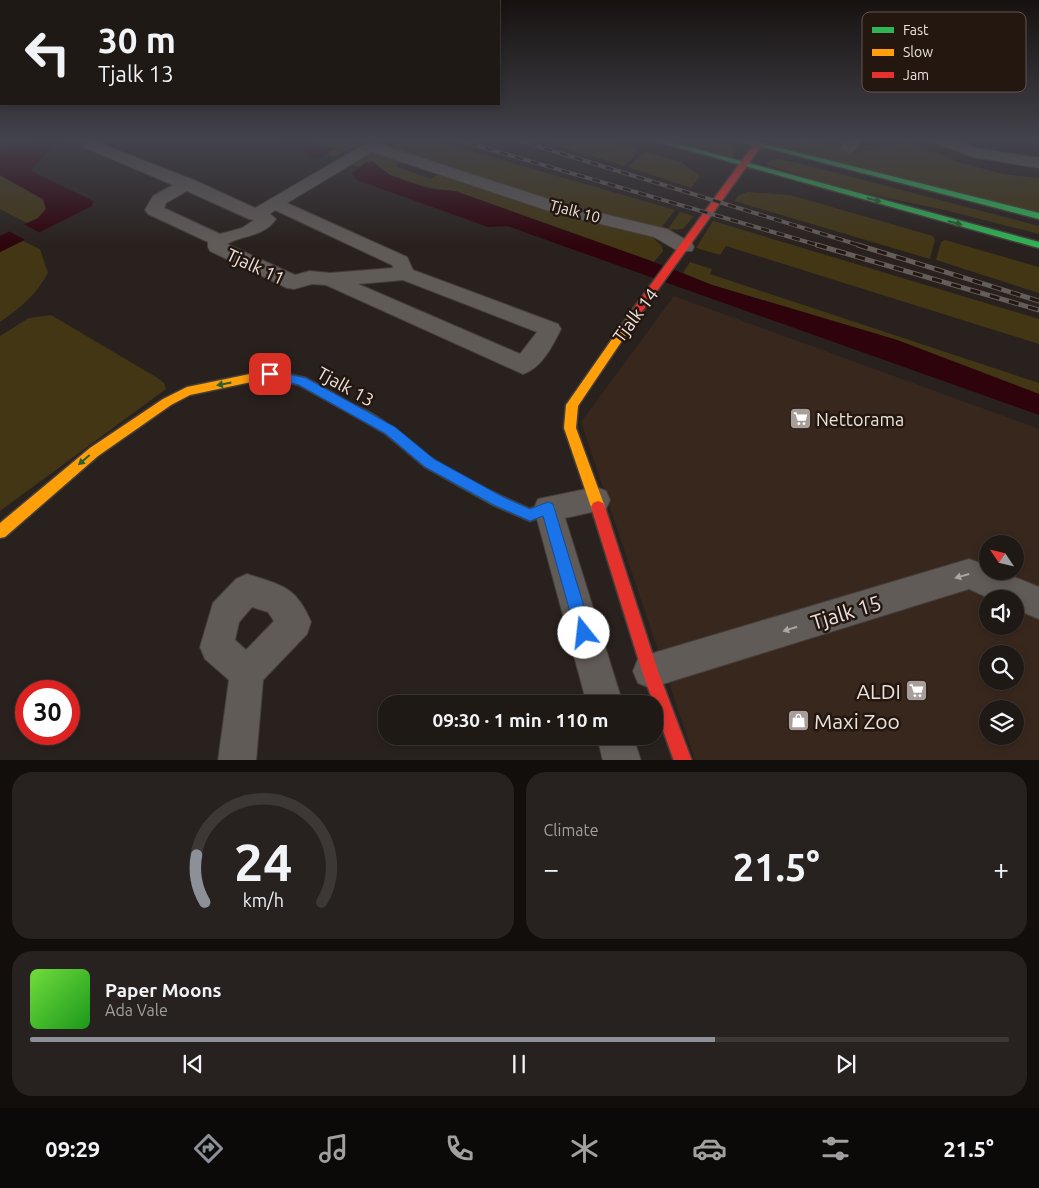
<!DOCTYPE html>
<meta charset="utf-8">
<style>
body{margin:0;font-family:Ubuntu,sans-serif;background:#27221f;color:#f1f3f6;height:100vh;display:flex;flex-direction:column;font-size:19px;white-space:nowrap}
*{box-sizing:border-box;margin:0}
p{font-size:16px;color:#a1a0a1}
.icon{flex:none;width:28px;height:28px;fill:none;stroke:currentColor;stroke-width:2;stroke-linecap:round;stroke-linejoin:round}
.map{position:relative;height:760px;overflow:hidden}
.side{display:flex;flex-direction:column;gap:12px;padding:12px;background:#110e0c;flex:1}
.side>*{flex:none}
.top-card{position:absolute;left:0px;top:0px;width:500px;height:105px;box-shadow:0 2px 8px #0003,0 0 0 1px #3c3835;background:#1f1916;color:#f1f3f6;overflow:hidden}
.needle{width:32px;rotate:305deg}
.buttons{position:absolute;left:979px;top:535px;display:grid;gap:10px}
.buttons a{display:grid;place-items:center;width:45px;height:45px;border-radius:50%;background:#1f1916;box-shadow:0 2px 8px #0003,0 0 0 1px #3c3835;font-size:25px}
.speed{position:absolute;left:15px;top:680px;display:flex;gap:10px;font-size:25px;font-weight:700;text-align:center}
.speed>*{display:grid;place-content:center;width:65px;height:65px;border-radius:50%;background:#1f1916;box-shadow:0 2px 8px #0003,0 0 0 1px #3c3835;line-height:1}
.speed .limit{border:8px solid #d22;background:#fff;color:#111}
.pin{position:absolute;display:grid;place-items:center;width:42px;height:42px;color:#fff;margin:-21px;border-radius:10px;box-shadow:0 2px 8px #0006}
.me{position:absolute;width:55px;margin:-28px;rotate:344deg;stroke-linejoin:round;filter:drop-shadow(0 0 4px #0008)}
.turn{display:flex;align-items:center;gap:18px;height:105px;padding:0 15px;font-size:22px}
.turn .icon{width:65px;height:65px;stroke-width:2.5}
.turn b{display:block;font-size:35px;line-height:42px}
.big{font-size:38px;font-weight:700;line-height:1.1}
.side .card{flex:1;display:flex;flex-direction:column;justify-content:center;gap:8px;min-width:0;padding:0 18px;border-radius:20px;background:#27221f}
.side .dial{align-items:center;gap:0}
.dial svg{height:130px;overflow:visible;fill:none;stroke:#3c3835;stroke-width:7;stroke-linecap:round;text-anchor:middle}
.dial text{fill:#f1f3f6;stroke:none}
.song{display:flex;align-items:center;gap:15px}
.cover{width:60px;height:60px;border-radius:8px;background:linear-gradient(135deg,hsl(100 70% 55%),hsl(120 70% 35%))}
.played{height:5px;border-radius:2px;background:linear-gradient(90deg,#8c9099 70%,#3c3835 70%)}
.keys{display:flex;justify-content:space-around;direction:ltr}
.heat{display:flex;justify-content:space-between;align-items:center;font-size:28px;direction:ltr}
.side .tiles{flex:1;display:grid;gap:12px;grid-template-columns:1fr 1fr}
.card:last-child{grid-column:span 2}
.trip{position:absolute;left:378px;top:695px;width:285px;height:50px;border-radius:20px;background:#1f1916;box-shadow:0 2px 8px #0003,0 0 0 1px #3c3835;font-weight:700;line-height:50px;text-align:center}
.dock{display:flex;height:80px;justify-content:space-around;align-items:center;background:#0c0a09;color:#a1a0a1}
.dock .icon{width:35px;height:35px}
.dock .current{color:#8c9099}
.dock b{font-size:22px;color:#f1f3f6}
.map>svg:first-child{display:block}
.built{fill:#38271d;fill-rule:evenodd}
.green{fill:#423614}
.water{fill:#2e030c}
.pier{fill:#29211e}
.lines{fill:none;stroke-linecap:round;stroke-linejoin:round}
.street-casing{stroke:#453e3b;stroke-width:2}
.fast-casing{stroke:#453e3b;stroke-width:3}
.slow-casing{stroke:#453e3b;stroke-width:3}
.jam-casing{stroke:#453e3b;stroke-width:3}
.street{fill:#615b58;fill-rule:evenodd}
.fast{fill:#30b455;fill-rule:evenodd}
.slow{fill:#ff9f0a;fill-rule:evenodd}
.jam{fill:#e5322d;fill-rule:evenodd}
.rail-far1-casing{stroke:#645d5a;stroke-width:4}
.rail-casing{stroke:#645d5a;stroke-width:5}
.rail-far1{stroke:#231710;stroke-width:2.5;stroke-dasharray:8;stroke-linecap:butt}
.rail{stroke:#231710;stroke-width:3;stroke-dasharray:10;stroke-linecap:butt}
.oneway{fill:#295e2f}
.oneway2{fill:#ada5a1}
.route{fill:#1a73e8;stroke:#114b97}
.labels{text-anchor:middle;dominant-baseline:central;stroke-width:5;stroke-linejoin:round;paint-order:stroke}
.far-street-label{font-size:15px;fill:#ebe2dd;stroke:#231710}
.street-label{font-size:18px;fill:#ebe2dd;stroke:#231710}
.poi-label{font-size:18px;fill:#ebe2dd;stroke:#231710;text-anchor:start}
.near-street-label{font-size:21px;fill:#ebe2dd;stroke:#231710}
.near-poi-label{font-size:21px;fill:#ebe2dd;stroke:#231710;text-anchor:end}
.key{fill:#231710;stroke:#5f544e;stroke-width:1}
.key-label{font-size:14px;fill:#ebe2dd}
</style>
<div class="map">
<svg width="1039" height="761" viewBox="0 0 1039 761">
<rect width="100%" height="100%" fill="#29211e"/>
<!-- built -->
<path class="built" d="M674,296l365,133v331h-344l-114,-338zM988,544h27v27h-27zM988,599h27v27h-27zM988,654h27v27h-27zM988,709h27v27h-27z"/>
<!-- green -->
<path class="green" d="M309,139h33l16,6 -25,12 -7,-3 7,-5z
M404,139h25l246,71 -14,18 -88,-20 -182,-60z
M537,139h64l37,11 -1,3 -13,13z
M661,139c23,0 59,-7 75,12l-5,7z
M781,140l21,4 12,-3 31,8 6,5 58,-12 49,20 45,12 36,4v36l-264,-67z
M646,152l35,10 19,14 -9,12 -63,-21 13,-13z
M370,153l32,8 -7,5 36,13 8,-6 119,40 93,23 11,10 1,5 -9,11 -199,-71c-22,-2 -42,-7 -62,-15 -13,-5 -12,-10 -28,-13l-6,4 -12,-4z
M777,159l22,4 240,63v8l-90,-23 -117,-25 -69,-23z
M0,175l43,25 3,9 -8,9 -11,5 -27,-14z
M748,192l42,3 143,41 2,4 -5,19 -196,-58 5,-6z
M680,212l14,4 -11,13 -16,1z
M713,221l326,98v25l-313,-98 -6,9 -24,-7z
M945,240l94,27v26l-103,-33 5,-18z
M23,241l17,8 8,24c-12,22 -28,35 -48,49v-70z
M690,262l22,7 -2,5 329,109v11l-142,-54 -185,-55 -29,-12z
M51,315l105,62 8,6 2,6 -166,122v-175l29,-18z"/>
<!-- water -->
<path class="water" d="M40,139h33c-18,8 -31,16 -42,32l62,30 -1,5 -92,46v-16l38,-18 8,-9 -3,-10 -43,-24v-27z
M271,139h38l25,10 -16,10z
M372,161l18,14 39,14 26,2 199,71 58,23 185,55 142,54v21l-532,-189 -19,1 -131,-47 -5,-7 13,-10z"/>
<!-- pier -->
<path class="pier" d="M22,223l16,9 4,2 -15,7 -20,-11z"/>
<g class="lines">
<defs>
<path id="street" d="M790,139h23l-7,4 -14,-1z
M846,139h15l-7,12 -5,2 -8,-5z
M931,139h21l24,9 63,10v10l-66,-11 -40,-15z
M91,140l103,40 61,28 115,-67 197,64 100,24 25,14 2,4 -2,4h-14l-24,-14 -99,-24 -183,-61 -85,51 120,54 6,13 145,54 3,5c-8,16 -19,39 -38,45l-197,-89 -14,-1 -18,5 -7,-1 -77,-37 -2,-4v-5l-60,-28 -3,-4 8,-14 20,-11 -87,-37 -3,-3zM187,191l62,28 5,1 -12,8 -22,6 -56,-26 2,-5zM275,210l117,55 1,3 -63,5 -20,-2 -15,4 -68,-31c15,-9 37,-7 49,-25l-6,-5zM403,280l134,52 -17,22 -162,-70z
M596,487l10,4 4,9 -4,9 -41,9 58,186h-36l-53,-196 4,-9z
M969,559l19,7v5h12l39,16v32l-24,-10v-10h-24l-22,-10 -319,99 -12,-5 -5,-12 5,-12 12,-5z
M247,574c34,11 49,12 64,48l-4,12 -44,46 -7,81h-38l11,-81 -24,-21 -5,-12 13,-44 23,-24zM252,607l16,5 6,9 -28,29 -11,-10 4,-18z
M597,736h36l8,25h-38z"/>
<path id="fast" d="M648,139h12l379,103v6z
M732,139h12l295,74v6z
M355,406c31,11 52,37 79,54 30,19 64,35 96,49l18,-7 5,2 2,4 -2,4 -23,9 -37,-16 -68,-38 -39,-33 -35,-20 -2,-3 2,-3z"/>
<path id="slow" d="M637,308l5,3 -64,95 -2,22 29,79 -2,4 -5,2 -5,-2 -2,-4 -27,-79 2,-23 67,-96z
M270,370l36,8 53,30 2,3 -2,3h-8l-52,-29 -29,-7 -80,17 -19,10 -73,51 -93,81 -5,1v-15l90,-75 73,-49 24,-12z"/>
<path id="jam" d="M755,143l7,2 -121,168h-8l-1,-2 1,-2z
M598,501l5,2 2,4 53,164 34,90h-18l-32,-90 -51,-164 2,-4z"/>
</defs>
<!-- street casing -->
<use href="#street" class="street-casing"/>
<!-- fast casing -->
<use href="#fast" class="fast-casing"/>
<!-- slow casing -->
<use href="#slow" class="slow-casing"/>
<!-- jam casing -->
<use href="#jam" class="jam-casing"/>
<!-- street -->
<use href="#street" class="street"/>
<!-- fast -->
<use href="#fast" class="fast"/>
<!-- slow -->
<use href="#slow" class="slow"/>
<!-- jam -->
<use href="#jam" class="jam"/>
<defs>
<path id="rail-far1" d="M454,139l367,107
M514,139l348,107"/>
<path id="rail" d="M817,245l222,65
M858,245l181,56"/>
</defs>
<!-- rail-far1 casing -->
<use href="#rail-far1" class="rail-far1-casing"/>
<!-- rail casing -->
<use href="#rail" class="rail-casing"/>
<!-- rail-far1 -->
<use href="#rail-far1" class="rail-far1"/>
<!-- rail -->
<use href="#rail" class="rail"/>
</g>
<!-- one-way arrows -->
<defs><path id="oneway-solid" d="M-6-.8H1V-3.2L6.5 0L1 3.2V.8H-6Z" transform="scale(1.25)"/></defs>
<g class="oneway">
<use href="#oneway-solid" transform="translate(874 200) rotate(15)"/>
<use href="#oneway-solid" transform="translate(955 223) rotate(15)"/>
<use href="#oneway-solid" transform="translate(224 384) rotate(169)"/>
<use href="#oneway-solid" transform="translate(84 460) rotate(139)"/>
</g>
<g class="oneway2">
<use href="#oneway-solid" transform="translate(962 576) rotate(164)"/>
<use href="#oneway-solid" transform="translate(790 629) rotate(163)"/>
</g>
<!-- sky -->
<linearGradient id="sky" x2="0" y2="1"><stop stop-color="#171210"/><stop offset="0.57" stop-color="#43434c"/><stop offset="1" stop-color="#43434c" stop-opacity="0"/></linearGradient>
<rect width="1039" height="246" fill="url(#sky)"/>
<!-- route -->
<path class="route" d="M270,370l36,8 89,49 39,32 69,38 27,12 18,-7 5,2 39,129 -2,5 -6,3 -5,-3 -3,-5 -33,-117 -13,5 -36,-16 -69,-38 -39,-33 -87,-49 -33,-8 -2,-3z"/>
<!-- icons -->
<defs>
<symbol id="supermarket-square" viewBox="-11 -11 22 22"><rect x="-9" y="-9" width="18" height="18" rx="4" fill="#a79e9a" stroke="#231710"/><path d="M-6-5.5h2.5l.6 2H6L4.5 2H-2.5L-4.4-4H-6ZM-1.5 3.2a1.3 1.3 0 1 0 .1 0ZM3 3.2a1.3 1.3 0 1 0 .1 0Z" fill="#fff"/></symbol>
<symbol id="shop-square" viewBox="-11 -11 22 22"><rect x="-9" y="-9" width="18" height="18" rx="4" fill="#a79e9a" stroke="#231710"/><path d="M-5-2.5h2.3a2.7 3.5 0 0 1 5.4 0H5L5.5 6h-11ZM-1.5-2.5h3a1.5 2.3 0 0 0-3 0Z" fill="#fff"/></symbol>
</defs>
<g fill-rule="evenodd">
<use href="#supermarket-square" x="788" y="406" width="25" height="25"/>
<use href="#supermarket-square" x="904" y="678" width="25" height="25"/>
<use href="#shop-square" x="786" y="708" width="25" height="25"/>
</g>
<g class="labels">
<!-- far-street labels -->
<g class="far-street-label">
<text transform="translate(575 211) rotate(15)">Tjalk 10</text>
</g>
<!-- street labels -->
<g class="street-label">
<text transform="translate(256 266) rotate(25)">Tjalk 11</text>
<text transform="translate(635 315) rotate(-53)">Tjalk 14</text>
<text transform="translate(346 386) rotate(29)">Tjalk 13</text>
</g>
<!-- poi labels -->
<g class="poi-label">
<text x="816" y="419">Nettorama</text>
</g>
<!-- near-street labels -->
<g class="near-street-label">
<text transform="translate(846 612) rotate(-17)">Tjalk 15</text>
</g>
<!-- near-poi labels -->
<g class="near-poi-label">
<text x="901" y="691">ALDI</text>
<text x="814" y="721" text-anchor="start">Maxi Zoo</text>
</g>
</g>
<!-- legend -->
<rect x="862" y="12" width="164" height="80" rx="8" class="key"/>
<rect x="872" y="27" width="22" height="6" fill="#30b455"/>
<rect x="872" y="49" width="22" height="7" fill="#ff9f0a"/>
<rect x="872" y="72" width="22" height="6" fill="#e5322d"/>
<g class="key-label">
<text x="903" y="35">Fast</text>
<text x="903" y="57">Slow</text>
<text x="903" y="80">Jam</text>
</g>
</svg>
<div class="buttons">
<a><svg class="needle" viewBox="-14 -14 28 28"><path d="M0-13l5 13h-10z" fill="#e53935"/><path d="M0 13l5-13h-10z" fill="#a1a0a1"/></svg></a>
<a><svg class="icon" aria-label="sound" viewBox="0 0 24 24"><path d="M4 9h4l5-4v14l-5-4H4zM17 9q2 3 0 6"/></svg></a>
<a><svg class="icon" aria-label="search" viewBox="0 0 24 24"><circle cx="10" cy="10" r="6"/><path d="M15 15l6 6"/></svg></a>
<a><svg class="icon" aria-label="layers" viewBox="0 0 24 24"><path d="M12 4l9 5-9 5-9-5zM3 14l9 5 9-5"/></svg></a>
</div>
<div class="speed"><div class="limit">30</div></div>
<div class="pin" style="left:270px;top:374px;background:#d93025"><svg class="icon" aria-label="arrive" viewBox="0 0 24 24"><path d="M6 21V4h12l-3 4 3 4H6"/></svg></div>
<svg class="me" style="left:584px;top:633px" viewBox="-20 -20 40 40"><circle r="19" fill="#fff"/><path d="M0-13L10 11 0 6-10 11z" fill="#1a73e8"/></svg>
<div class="trip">09:30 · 1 min · 110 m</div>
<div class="top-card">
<div class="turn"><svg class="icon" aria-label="left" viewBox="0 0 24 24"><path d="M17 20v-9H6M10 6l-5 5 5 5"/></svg><div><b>30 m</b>Tjalk 13</div></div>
</div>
</div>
<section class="side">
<div class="tiles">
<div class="card dial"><svg viewBox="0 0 100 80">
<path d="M14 69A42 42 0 1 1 86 69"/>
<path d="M14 69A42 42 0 0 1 9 40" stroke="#8c9099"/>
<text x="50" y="56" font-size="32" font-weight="700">24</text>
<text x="50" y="72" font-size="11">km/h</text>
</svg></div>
<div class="card"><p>Climate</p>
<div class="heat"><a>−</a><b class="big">21.5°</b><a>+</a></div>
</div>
<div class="card">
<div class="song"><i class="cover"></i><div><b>Paper Moons</b><p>Ada Vale</p></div></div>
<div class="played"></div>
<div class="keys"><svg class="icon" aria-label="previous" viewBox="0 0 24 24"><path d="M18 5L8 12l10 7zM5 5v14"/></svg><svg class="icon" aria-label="pause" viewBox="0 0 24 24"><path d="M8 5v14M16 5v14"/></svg><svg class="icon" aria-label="next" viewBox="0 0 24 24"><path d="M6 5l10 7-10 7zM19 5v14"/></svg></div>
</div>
</div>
</section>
<nav class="dock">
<b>09:29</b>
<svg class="icon current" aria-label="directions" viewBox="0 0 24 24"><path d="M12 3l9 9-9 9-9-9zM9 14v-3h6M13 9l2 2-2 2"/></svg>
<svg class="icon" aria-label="music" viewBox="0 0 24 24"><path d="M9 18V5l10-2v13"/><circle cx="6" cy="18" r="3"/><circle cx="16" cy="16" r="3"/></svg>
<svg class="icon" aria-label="phone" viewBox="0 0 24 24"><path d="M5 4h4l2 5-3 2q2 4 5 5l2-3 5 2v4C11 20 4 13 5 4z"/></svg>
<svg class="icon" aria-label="climate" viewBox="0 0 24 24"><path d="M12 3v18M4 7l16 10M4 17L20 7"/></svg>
<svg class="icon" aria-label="car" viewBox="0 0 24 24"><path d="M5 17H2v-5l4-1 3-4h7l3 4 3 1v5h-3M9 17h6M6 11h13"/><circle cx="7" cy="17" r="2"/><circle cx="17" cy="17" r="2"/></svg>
<svg class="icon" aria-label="filters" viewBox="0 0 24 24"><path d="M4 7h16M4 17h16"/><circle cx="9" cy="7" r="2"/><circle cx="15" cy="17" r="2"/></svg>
<b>21.5°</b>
</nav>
